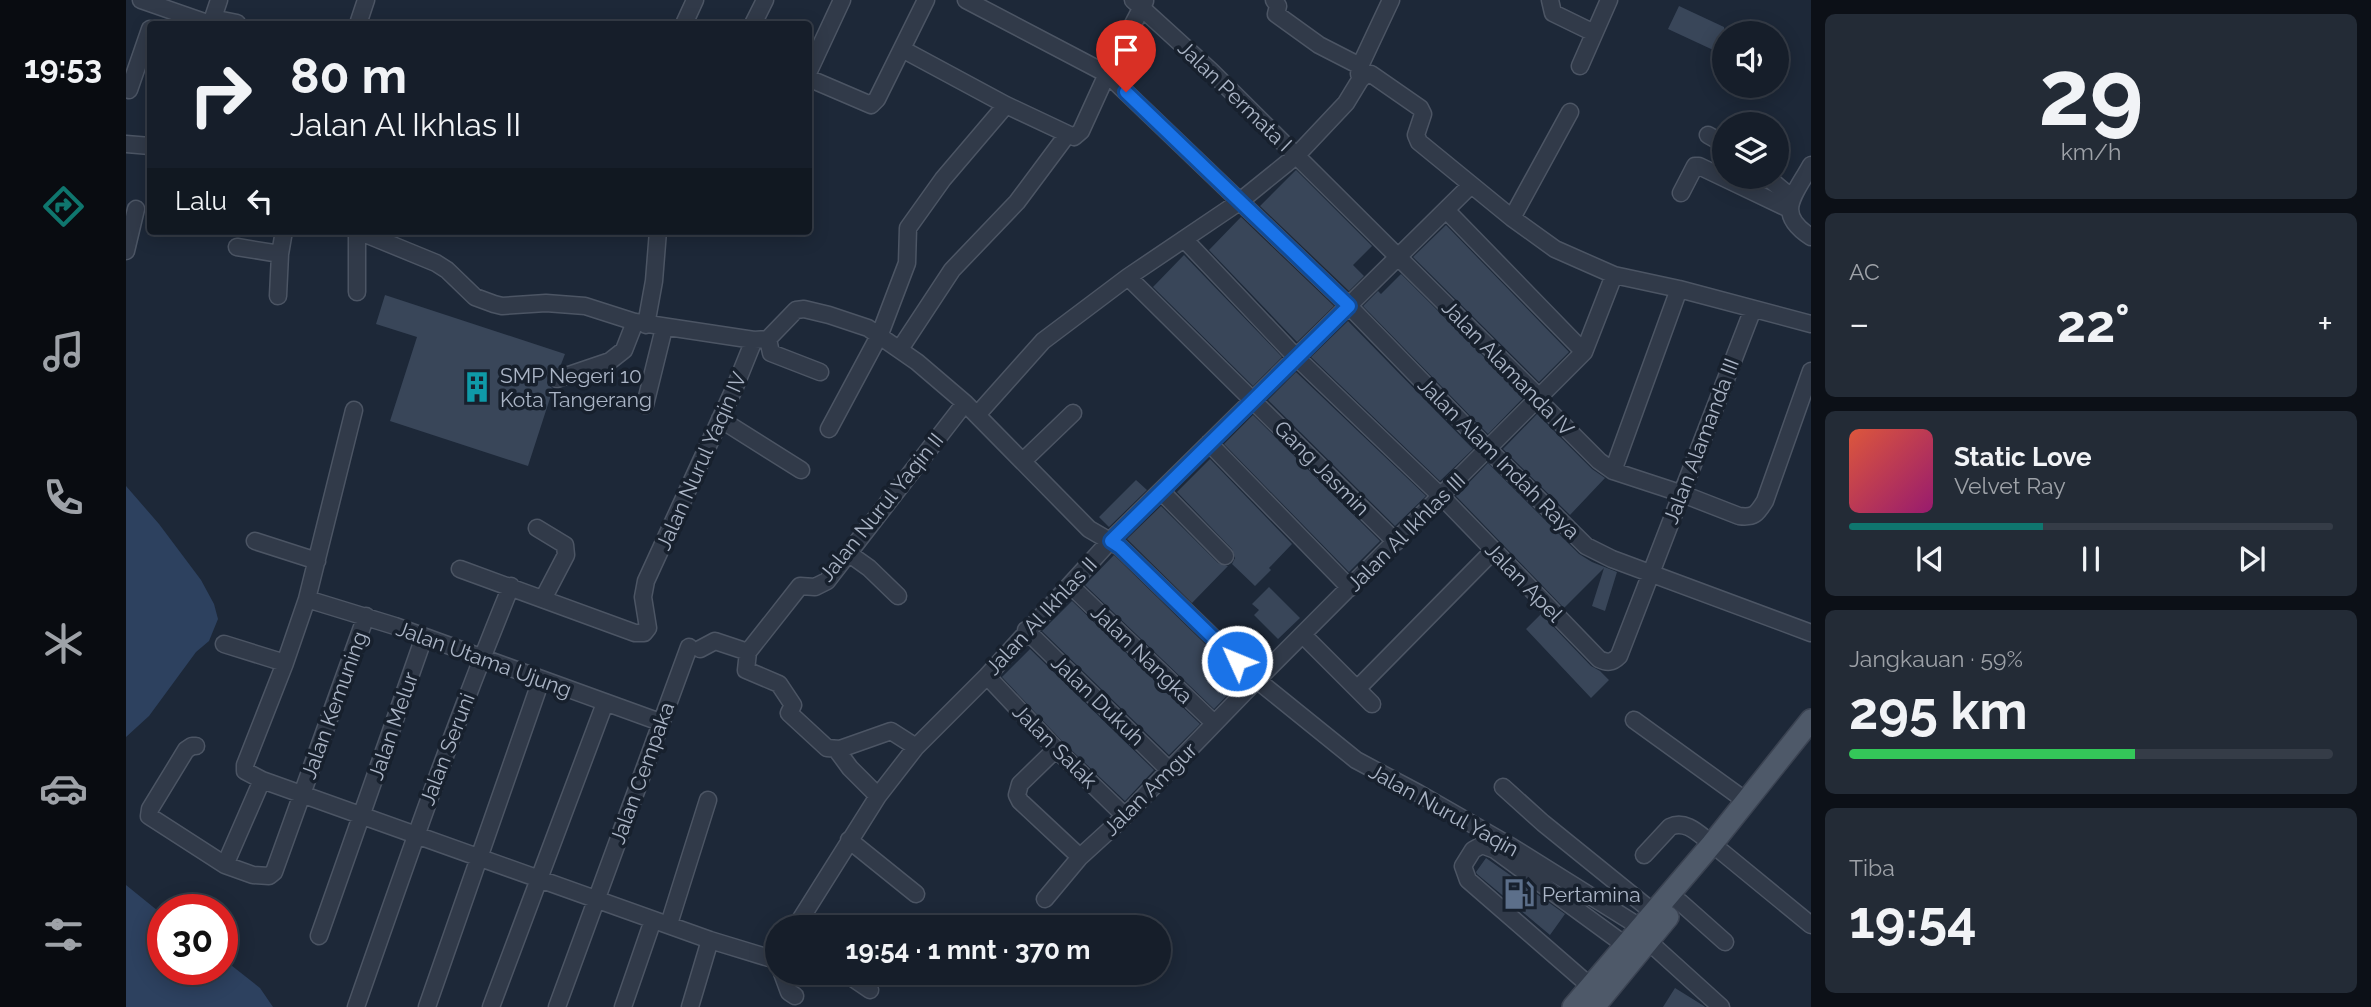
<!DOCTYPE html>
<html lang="id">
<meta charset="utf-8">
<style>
body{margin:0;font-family:Raleway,sans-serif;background:#232b36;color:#f1f3f6;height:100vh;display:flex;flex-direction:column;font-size:26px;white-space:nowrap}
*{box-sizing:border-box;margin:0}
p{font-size:23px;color:#9ea2a8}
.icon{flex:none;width:38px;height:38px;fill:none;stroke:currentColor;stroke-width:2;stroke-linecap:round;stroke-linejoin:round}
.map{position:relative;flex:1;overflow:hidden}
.sheet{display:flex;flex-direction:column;gap:14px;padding:14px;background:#0c1017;width:560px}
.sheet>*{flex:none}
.banner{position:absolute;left:21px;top:21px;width:665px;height:214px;border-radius:7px;box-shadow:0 4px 18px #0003,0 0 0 2px #353c47;background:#161e2a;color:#f1f3f6;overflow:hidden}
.fabs{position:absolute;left:1586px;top:21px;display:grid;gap:14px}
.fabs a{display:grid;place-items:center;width:77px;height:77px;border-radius:50%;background:#161e2a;box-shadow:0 4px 18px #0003,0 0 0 2px #353c47;font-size:35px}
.speed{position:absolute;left:21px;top:894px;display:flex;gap:14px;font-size:35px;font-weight:700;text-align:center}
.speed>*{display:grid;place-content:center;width:91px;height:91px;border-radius:50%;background:#161e2a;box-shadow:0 4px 18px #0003,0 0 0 2px #353c47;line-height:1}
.speed .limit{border:10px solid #d22;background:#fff;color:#111}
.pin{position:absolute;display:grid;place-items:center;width:60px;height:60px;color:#fff;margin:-72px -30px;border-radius:50% 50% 50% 0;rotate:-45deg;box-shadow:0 0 7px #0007}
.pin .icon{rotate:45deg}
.me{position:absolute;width:77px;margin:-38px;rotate:314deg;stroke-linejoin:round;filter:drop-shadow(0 0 5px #0008)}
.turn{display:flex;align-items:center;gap:24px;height:147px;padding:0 28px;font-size:32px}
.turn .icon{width:91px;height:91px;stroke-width:2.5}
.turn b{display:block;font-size:49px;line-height:60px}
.then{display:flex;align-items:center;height:66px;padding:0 28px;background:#0003;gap:14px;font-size:26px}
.big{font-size:52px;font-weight:700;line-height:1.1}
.sheet .tile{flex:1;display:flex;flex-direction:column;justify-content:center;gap:10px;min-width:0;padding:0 24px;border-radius:10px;background:#232b36}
.sheet .dial{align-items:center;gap:0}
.dial b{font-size:91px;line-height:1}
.song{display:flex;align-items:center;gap:21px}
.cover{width:84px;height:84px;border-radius:10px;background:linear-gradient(135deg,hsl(10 70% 55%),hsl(320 70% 35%))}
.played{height:7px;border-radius:4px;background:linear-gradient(90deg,#0f766e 40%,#353c47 40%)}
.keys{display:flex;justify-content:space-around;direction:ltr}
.heat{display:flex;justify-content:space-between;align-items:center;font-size:38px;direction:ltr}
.charge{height:10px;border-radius:5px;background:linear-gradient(90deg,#34c759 59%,#353c47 0)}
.trip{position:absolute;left:639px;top:915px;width:406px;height:70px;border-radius:35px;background:#161e2a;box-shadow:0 4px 18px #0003,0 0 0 2px #353c47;font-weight:700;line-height:70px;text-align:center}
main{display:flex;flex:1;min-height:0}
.tab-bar{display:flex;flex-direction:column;width:126px;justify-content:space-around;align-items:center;background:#090c11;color:#9ea2a8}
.tab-bar .icon{width:49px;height:49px}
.tab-bar .current{color:#0f766e}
.tab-bar b{font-size:32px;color:#f1f3f6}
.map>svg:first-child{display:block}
.water{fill:#2d415f}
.building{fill:#394659}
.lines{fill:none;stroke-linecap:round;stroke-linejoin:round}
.minor-casing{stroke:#4c5564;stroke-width:19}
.major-casing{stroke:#3b4352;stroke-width:24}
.minor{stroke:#313a49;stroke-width:16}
.major{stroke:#4e5969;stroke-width:21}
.route-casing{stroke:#114b97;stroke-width:18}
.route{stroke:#1a73e8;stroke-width:12}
.labels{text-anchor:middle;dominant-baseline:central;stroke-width:7;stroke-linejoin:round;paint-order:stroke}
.street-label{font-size:21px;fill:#abb5c6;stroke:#17202d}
.poi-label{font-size:21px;fill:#abb5c6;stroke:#17202d;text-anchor:start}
</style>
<main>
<nav class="tab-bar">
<b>19:53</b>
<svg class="icon current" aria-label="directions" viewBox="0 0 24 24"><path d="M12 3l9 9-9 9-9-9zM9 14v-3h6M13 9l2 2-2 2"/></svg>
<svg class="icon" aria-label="music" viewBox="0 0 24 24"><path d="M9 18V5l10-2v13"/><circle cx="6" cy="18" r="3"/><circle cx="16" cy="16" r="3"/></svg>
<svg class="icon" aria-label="phone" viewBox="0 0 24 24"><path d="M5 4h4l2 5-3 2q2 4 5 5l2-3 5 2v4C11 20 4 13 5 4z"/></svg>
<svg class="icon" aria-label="climate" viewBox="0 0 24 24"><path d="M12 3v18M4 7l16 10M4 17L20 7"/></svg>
<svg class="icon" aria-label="car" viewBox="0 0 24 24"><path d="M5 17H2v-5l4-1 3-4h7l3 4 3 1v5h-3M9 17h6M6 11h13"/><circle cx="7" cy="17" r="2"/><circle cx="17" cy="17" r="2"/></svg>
<svg class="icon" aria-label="filters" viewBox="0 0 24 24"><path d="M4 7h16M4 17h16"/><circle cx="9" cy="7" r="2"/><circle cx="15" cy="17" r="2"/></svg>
</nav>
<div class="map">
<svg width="1685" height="1007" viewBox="0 0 1685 1007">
<rect width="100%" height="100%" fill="#1d2838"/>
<!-- water -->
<path class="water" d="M0,486l33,38 42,56 13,24 4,15 -9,22 -13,11 -47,64 -23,21z
M0,885l37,30v55h59v-12l38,30 13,19h-147z"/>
<!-- building -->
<path class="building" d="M1553,6l45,21v28l-56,-26z
M1170,170l76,76 -19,19 11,11 -15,15 -89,-85z
M1115,217l93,89 -37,36 -88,-92z
M1320,225l123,127 -30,30 -126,-125z
M1058,255l98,102 -29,29 -100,-99z
M1275,274l123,123 -36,37 -125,-128 15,-15 3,3z
M259,295l180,59 -5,13 -10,5 -3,4v7l6,6 -25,77 -138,-45 27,-84 -41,-13z
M1222,321l125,128 -33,32 -129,-124z
M1170,372l130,124 -31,30 -127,-126z
M1411,414l55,55 13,9 -35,37 -67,-66z
M1127,415l127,126 -31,31 -125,-128z
M1084,459l82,85 -23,24 2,2 -16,16 -23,-22 3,-6 -3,-9 -55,-57z
M1362,463l91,91 13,8 25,10 -12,39 -13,-5 12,-38 -40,40 -108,-112z
M1010,480l11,10 -38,37 -10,-10z
M1035,506l57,57 10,3 -36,37 -65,-64z
M988,555l128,125 -28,29 -129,-124z
M1143,587l31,31 -22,21 -24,-24 5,-5 -7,-6z
M946,601l128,123 -31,31 -127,-124z
M1415,614l50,52 9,5 9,9 -18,18 -65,-69z
M904,649l124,121 -29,31 -62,-59 -61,-65z
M1360,858l79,56 -15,21 -73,-61 -1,-2z
M1549,988l29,18 1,1h-42z"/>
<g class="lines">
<defs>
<path id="minor" d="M15,0l69,24
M840,0l141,74 242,232 139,143 98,97 26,13 199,74
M1007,0l78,71 328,326 4,8 56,56 14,10 67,22 59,23c15,2 18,-2 26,-15l46,-130
M1148,0l4,6 -2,8 43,31 41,21
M1424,0l3,13 41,20
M85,24l8,-24
M86,24l10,-4 15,3
M232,24l8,-24
M558,24l11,-24
M627,24l12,-24
M776,49l104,56 68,32 7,-6 26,-57 38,-73
M1454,66l29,-66
M682,73l34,-73
M1233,74l1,-8 31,-66
M682,78l63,27 6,-6 49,-99
M3,90l21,-61
M1582,135l16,9
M0,144l24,2
M1685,165c-17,31 -37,48 0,72
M1641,177l25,21
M1555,193l14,-27h4l90,43
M1320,210l138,142
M1386,218l58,-106
M232,231l78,32 11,7 28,27 19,7 8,2 44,-3 39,3 50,16 119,18 14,-1 28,-29 8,-1 25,6 39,13 49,34 48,41 124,126 31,18 137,133 99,80 62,33 94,54 128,80
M1058,239l111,117 153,147 151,156c8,4 13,4 20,-3l134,-347
M111,247l43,7
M0,251l10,-42
M1002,277l268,265
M231,292v-61
M152,296l2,-42 4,-23
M520,325l8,-44 4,-50
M642,339l3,14 49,19
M774,349l52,-79 65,-68 50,-67
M431,379l53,-18 14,-11 11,-28
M519,405l19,-77
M228,410l-47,189 -22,64 -40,102v6l17,9 448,160 59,18 8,-4
M851,415l66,-74 85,-64 111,-75 58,-47 49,-52 14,-23 6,-6h5l49,34 3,6 -7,21 3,7 93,76 43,31 59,26 65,14 132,35
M594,419l81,51
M703,429l51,-95 27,-71 1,-35 35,-49 63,-74
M1083,443l141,145
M897,461l50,-48
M1487,471l66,-182
M1035,491l64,65
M411,528l28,17 1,10 -23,44
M129,541l62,20
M722,553l21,15 29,28
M334,569l175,64h9l4,-5 -5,-31 3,-16 89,-194 19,-47
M944,585l144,138
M181,599l88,27 265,96
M900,630l143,140
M1177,635l69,69
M98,644l61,19
M574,649l15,-8 33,11 -2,18 33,14 14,21 -4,8 38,35 13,1 51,-18 25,16
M622,652l52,-66 15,1 12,-6 138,-178
M861,676l69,73 69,67
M1231,689l137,-139
M1508,720l112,81
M70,746h-4l-6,4 -36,59 -1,7 76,49 28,10 16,1 5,-4 92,-256
M710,749l14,19 28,28
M930,749l-36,35 -3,11 3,6 60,56
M1377,787l40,36 110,89
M723,840l67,54
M1596,852l89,73
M1518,855l26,-28c16,-8 30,8 42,17
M99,865l37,-85
M919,899l35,-42 45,-41 119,-123 333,-334 7,-7 30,-77
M1554,902l45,40
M543,924l39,-124
M669,928l83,-132 38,-49 71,-71 123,-135 361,-356
M193,936l105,-299
M1522,941l73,66
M656,973l7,19 6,4
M719,973l25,17
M1464,986l-122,-106 -5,-14 10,-16 9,-5 13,5 130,95
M230,1007c49,-141 98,-282 155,-421
M301,1007l114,-327
M365,1007l114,-304
M431,1007l132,-360
M497,1007l30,-87
M564,1007l20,-67"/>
<path id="major" d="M1447,1007l139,-163 99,-124
M1468,1007l74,-90"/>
</defs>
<!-- minor casing -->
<use href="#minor" class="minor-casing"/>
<!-- major casing -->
<use href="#major" class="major-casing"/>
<!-- minor -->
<use href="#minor" class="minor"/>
<!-- major -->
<use href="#major" class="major"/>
</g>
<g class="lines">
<defs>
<path id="route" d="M1000,92l223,214 -238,235 9,6 117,114"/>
</defs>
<!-- route casing -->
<use href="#route" class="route-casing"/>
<!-- route -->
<use href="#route" class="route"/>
</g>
<!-- icons -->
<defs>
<symbol id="building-bare" viewBox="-9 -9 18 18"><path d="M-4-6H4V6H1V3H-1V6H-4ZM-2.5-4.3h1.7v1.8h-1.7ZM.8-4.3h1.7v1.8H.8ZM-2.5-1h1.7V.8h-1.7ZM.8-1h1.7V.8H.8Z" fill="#0f9aa8" stroke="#17202d" stroke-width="2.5" paint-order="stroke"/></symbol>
<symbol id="fuel-bare" viewBox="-9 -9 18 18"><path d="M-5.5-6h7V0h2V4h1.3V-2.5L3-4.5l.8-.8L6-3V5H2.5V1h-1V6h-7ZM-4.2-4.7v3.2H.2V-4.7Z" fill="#5c6f8a" stroke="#17202d" stroke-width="2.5" paint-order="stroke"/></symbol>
</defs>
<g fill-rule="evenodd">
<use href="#building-bare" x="329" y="365" width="44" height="44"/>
<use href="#fuel-bare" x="1371" y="872" width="44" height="44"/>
</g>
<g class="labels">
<!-- street labels -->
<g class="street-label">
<text transform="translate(1109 96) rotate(44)">Jalan Permata I</text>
<text transform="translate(1382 368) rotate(46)">Jalan Alamanda IV</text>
<text transform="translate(1575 441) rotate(-69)">Jalan Alamanda III</text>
<text transform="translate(1373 458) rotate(45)">Jalan Alam Indah Raya</text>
<text transform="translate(575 461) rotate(-66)">Jalan Nurul Yaqin IV</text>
<text transform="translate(1196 468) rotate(45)">Gang Jasmin</text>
<text transform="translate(755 507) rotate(-51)">Jalan Nurul Yaqin II</text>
<text transform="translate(1280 532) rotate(-45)">Jalan Al Ikhlas III</text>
<text transform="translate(1398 582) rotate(46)">Jalan Apel</text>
<text transform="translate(915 616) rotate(-47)">Jalan Al Ikhlas II</text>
<text transform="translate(1016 654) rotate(44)">Jalan Nangka</text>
<text transform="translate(358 659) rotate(20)">Jalan Utama Ujung</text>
<text transform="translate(972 700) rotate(44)">Jalan Dukuh</text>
<text transform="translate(208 705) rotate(-70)">Jalan Kemuning</text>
<text transform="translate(267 726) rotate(-71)">Jalan Melur</text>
<text transform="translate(929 746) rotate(45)">Jalan Salak</text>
<text transform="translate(321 749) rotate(-69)">Jalan Seruni</text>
<text transform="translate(516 773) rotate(-70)">Jalan Cempaka</text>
<text transform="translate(1024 789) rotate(-45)">Jalan Amgur</text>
<text transform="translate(1318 810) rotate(29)">Jalan Nurul Yaqin</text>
</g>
<!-- poi labels -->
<g class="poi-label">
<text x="374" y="375">SMP Negeri 10<tspan x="374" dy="24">Kota Tangerang</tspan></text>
<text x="1416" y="894">Pertamina</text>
</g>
</g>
</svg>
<div class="fabs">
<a><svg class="icon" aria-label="sound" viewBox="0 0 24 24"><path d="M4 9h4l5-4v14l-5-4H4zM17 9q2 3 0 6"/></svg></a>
<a><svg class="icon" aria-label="layers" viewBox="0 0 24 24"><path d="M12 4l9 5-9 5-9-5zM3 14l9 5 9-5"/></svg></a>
</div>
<div class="speed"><div class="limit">30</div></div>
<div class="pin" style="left:1000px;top:92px;background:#d93025"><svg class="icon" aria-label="arrive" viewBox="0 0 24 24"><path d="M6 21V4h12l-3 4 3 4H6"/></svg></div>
<svg class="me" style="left:1111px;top:661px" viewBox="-20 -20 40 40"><circle r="17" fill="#1a73e8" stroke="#fff" stroke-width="3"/><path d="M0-11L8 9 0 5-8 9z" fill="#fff"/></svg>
<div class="trip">19:54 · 1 mnt · 370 m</div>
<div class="banner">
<div class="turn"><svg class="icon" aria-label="right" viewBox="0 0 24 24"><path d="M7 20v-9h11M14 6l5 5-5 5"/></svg><div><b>80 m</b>Jalan Al Ikhlas II</div></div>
<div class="then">Lalu<svg class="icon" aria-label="left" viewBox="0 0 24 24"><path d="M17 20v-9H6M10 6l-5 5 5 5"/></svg></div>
</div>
</div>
<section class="sheet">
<div class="tile dial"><b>29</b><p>km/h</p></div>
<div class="tile"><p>AC</p>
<div class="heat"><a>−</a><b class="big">22°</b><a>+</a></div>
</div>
<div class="tile">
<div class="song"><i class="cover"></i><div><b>Static Love</b><p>Velvet Ray</p></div></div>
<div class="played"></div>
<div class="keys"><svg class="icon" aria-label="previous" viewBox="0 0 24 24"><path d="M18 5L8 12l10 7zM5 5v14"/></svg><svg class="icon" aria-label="pause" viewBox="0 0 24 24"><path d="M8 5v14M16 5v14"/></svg><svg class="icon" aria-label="next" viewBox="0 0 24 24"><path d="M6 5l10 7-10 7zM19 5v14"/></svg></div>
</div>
<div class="tile"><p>Jangkauan · 59%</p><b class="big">295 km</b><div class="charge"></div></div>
<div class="tile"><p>Tiba</p><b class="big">19:54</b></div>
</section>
</main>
